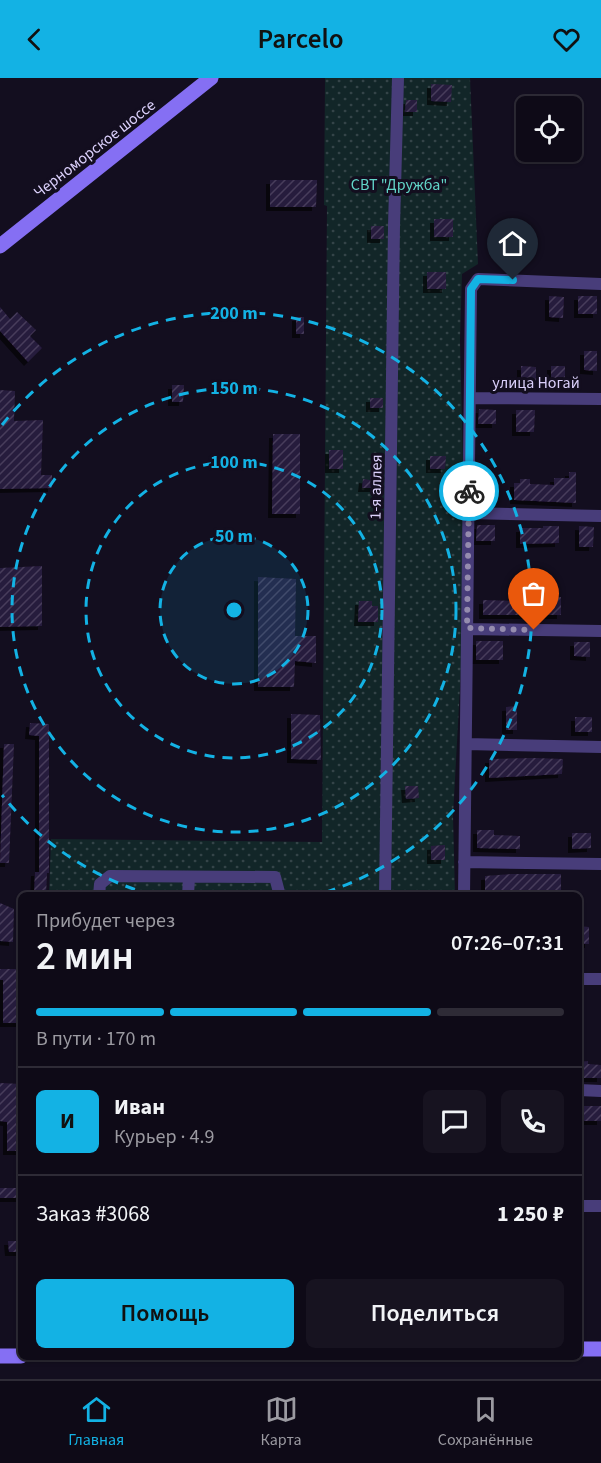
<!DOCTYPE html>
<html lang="ru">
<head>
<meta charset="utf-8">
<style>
	:root { --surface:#0e0a17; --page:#171320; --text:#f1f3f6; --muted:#9b9aa1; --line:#2e2b36; --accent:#13b2e4 }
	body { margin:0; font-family:"Source Sans 3",sans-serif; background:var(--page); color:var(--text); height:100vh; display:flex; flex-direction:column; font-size:22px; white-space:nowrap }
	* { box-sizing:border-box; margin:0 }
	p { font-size:20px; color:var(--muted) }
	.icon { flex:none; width:33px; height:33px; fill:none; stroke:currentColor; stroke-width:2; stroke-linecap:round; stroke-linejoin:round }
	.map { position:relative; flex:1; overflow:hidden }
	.details { position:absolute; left:18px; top:814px; width:564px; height:468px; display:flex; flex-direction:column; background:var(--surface); border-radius:9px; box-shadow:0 2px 4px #0004,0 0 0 2px var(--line) }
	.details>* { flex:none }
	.fabs { position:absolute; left:516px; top:18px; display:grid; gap:12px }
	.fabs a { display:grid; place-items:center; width:66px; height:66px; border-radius:9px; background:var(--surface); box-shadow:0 2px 4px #0004,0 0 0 2px var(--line); font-size:30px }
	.pin { position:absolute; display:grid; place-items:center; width:51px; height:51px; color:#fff; margin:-62px -26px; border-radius:50% 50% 50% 0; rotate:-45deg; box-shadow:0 0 6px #0007 }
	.pin .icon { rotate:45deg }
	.courier { position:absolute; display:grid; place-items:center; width:60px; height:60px; margin:-30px; border:4px solid #13b2e4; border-radius:50%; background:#fff; color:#222; box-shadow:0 2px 8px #0007 }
	.headline em { font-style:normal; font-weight:600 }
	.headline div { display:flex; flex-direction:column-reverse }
	.headline { display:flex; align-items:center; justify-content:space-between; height:102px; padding:0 18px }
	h1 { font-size:39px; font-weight:600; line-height:45px }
	.bar { display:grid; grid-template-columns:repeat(4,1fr); gap:9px 6px; align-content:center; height:72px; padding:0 18px }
	.bar i { height:8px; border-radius:4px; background:var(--line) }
	.bar .on { background:var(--accent) }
	.bar p { grid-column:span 4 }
	.line { display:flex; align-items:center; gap:15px; padding:0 18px; border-top:2px solid var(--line) }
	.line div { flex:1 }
	.round { display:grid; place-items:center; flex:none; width:63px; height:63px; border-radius:9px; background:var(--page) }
	.button { display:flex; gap:12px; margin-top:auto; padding:12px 18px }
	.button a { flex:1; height:69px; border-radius:9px; background:var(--accent); color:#111; font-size:24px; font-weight:600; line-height:69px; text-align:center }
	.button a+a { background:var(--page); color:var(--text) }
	header { display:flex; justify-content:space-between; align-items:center; height:78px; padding:0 18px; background:var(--accent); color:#111; font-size:27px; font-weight:600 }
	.dock { display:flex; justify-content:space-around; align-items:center; height:84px; border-top:2px solid var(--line); background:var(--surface); font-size:16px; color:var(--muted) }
	.dock a { display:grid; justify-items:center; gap:3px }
	.dock .on { color:var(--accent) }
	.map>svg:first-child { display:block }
</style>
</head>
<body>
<header><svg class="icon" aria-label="back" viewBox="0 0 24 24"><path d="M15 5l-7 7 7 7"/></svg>Parcelo<svg class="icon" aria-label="heart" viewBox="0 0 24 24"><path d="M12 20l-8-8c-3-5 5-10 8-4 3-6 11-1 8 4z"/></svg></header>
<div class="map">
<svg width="601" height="1301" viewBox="0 0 601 1301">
	<defs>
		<pattern id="grass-dots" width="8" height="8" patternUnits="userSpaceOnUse" patternTransform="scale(1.5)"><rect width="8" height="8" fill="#122628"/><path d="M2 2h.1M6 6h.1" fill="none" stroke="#344448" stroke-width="1.8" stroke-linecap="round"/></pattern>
		<pattern id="building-hatch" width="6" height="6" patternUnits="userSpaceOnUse" patternTransform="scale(1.5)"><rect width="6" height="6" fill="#281c3e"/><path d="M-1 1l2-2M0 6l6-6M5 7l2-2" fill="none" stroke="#473c5b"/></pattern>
		<filter id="shadow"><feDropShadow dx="-4" dy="4" stdDeviation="0" flood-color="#0009"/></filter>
	</defs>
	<rect width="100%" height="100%" fill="#130e1f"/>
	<!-- grass -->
	<path fill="url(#grass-dots)" d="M325 0H470L478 186 462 196 460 262 464 427 462 572 453 738 455 817 49 818 51 761 322 764 327 128 324 127Z"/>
	<!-- building -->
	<path fill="url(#building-hatch)" filter="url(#shadow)" d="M431 6 452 7 451 24 431 23Z
		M406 22H417V34H405Z
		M270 102H317L316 129H270Z
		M434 141H453V159H434Z
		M371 148H384V161H371Z
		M427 194H446V211H427Z
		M549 218 564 219 563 240 549 239Z
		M578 218H597V236H578Z
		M0 229 10 241 17 234 36 252 30 258 42 270 28 284 0 253Z
		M296 239H304V256H296Z
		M584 273H597V293L584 292Z
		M521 288 536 289V307L521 306Z
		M551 288H565V306H551Z
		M172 307H184L183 324H172Z
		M0 312 15 313 14 343 43 342 41 397H52V410L0 411Z
		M370 320H383V330H370Z
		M479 331 496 332V346H478Z
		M516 332H535L534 354H516Z
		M273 356H300V436H272Z
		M329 372H343V391H329Z
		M430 378H446L445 391H430Z
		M569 394H576V425L514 422V405H520V401H530V406L554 407V400H569Z
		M370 398 382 399V410H362L363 401 370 402Z
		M497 404V423H477V405Z
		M477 447H495V463H476Z
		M543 448H559V465L520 466V450H543Z
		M579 448 594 449 593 469H579Z
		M42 488V548L0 549V490Z
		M258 499 296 501 295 558H316V585L295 583 294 609H258Z
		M516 518 561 519V537H483V522L516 523Z
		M359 523H372V528H378V544H358Z
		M476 563H503V582H476Z
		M574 564H590V579L574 578Z
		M517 628V652H506V629Z
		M291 636 320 637 321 682 291 681Z
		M575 639H592V654H575Z
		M30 645 49 646V795H47L46 818H34L35 794H39V658L29 657Z
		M4 666H14L9 785H0Z
		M534 680 563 681 562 696 489 700V681Z
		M405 708H418L419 720 406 721Z
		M477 752H494V757L520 758V771L477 770Z
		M572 755H591V770L572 771Z
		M445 767V782H431V768Z
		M512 796H561V814L485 816V798Z
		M0 825 14 831 13 864 0 863Z
		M579 848 589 849V866H579Z
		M0 891H21V945H3V902H0Z
		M588 983V986L601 987V1000H579V984Z
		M0 1005 21 1006V1073H7V1044L0 1043Z
		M579 1028H601V1043H579Z
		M0 1110H21V1120H0Z
		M8 1163H21V1174H9Z"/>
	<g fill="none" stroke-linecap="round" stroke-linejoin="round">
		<!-- street -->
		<path stroke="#483d7a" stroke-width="12" d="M470 320 601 321
			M468 435 601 438
			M467 551 601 553
			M466 666 601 669
			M464 784 601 786
			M99 818 100 806 110 798 275 799 280 818
			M188 818 189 799
			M385 818 394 148 398 0
			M464 818 471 211 478 201 601 206
			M579 901H601
			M579 1012 601 1013
			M579 1128H601"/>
		<!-- secondary -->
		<path stroke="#856ff3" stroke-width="15" d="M0 168 211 0
			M579 1271H601
			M0 1278H21"/>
	</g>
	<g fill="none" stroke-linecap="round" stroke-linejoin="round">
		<!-- done -->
		<path stroke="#958cae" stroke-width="6" stroke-dasharray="0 10.8" d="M469 413 467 550 534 552"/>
		<!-- route -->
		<path stroke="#13b2e4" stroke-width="8" d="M469 413 471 211 478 201 513 202"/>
	</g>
	<!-- distance rings -->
	<circle cx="234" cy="532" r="74" fill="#13b2e4" fill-opacity=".12"/>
	<g fill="none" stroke="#13b2e4" stroke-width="3" stroke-dasharray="10 8">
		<circle cx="234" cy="532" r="74"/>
		<circle cx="234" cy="532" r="148"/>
		<circle cx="234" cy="532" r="222"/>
		<path d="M152 817A297 297 0 0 1 2 717M2 347A297 297 0 1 1 316 817"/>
	</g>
	<g text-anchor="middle" stroke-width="6" stroke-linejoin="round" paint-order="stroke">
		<!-- street labels -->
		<g font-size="16" fill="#dbd0fb" stroke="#130e1f">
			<text transform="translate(94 70) rotate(-38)" y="6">Черноморское шоссе</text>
			<text x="536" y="310">улица Ногай</text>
			<text transform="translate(375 409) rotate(-89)" y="6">1-я аллея</text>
		</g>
		<!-- park labels -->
		<g font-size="16" fill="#62d5c8" stroke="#130e1f">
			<text x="399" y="112">СВТ "Дружба"</text>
		</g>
	</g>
	<circle cx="234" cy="532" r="9" fill="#13b2e4" stroke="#130e1f" stroke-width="3"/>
	<g font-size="18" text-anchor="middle" font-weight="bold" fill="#13b2e4" stroke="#130e1f" stroke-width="6" stroke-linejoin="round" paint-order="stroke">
		<text x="234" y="241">200 m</text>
		<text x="234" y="316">150 m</text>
		<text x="234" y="390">100 m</text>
		<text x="234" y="464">50 m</text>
	</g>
</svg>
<div class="fabs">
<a><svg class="icon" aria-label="locate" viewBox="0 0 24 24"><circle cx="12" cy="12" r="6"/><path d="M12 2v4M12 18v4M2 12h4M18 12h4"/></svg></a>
</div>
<div class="pin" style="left:534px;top:552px;background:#ea580c"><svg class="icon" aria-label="bag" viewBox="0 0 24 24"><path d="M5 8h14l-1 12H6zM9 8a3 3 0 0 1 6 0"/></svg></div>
<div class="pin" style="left:513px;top:202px;background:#1f2937"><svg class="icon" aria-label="home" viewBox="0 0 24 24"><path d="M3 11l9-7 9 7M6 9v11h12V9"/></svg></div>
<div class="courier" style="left:469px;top:413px"><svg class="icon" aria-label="bike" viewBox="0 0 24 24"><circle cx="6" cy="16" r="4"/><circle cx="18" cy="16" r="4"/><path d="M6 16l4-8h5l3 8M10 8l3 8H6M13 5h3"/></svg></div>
<section class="details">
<div class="headline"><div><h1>2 мин</h1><p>Прибудет через</p></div><em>07:26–07:31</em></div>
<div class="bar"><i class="on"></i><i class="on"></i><i class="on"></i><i></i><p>В пути · 170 m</p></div>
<div class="line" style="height:108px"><b class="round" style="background:var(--accent);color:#111">И</b><div><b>Иван</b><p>Курьер · 4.9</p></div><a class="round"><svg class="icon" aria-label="chat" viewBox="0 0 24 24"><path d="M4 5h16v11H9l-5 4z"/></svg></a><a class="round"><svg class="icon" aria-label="phone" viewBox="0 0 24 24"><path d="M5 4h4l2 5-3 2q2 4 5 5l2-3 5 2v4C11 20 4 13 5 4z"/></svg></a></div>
<div class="line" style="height:78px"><div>Заказ #3068</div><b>1 250 ₽</b></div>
<div class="button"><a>Помощь</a><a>Поделиться</a></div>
</section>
</div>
<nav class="dock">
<a class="on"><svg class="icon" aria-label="home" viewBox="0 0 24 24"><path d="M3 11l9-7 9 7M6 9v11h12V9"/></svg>Главная</a>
<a><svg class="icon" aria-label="map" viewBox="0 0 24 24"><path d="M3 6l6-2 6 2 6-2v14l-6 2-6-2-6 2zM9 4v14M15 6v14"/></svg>Карта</a>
<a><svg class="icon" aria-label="saved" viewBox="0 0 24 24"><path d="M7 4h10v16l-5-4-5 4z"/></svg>Сохранённые</a>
</nav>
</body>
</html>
